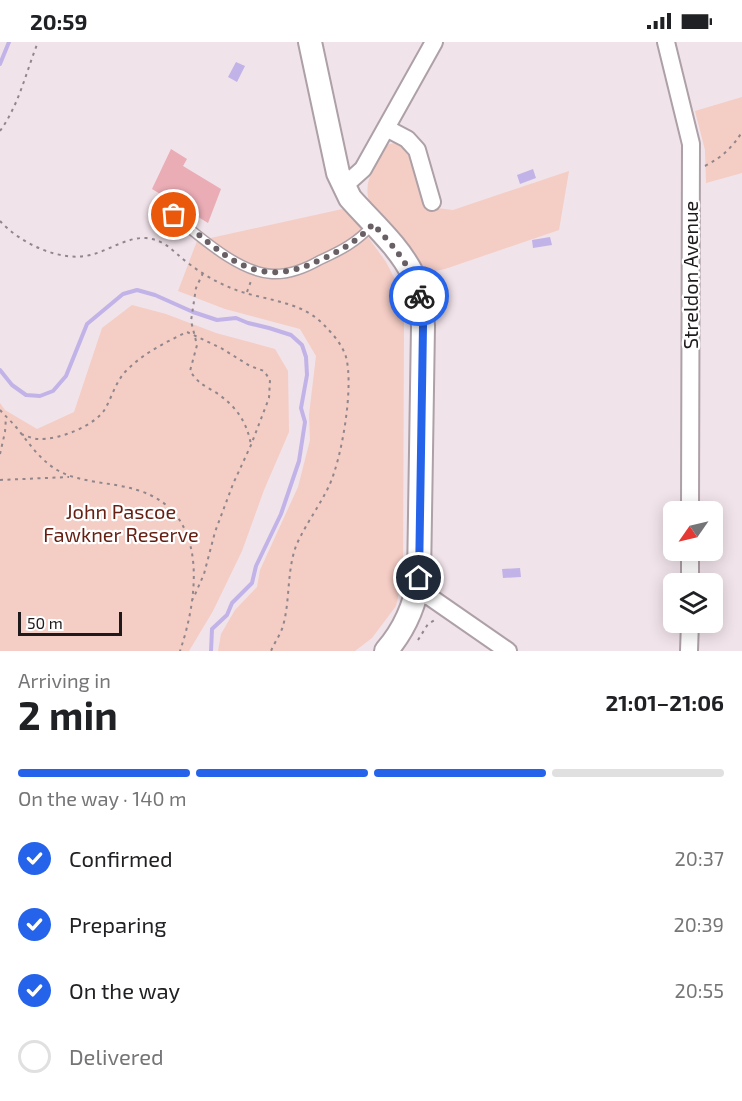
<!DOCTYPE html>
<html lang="en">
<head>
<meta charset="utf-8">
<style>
	:root { --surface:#fff; --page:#f2f2f2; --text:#202124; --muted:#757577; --line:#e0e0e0; --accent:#2563eb }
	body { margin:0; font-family:"Exo 2",sans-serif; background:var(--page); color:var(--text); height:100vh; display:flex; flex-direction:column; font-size:22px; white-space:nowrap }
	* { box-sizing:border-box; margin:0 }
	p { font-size:20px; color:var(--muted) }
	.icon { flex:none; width:33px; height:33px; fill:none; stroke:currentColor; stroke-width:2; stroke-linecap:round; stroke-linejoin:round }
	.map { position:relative; height:609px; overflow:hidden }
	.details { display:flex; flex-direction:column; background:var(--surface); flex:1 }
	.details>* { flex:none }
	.needle { width:39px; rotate:236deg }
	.buttons { position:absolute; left:663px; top:459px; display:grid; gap:12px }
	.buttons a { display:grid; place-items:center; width:60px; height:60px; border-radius:9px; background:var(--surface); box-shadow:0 3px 15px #0003; font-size:30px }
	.scale { position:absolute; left:18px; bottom:15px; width:104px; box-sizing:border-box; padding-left:6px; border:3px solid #1e1a1c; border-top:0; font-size:16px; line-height:21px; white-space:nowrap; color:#1e1a1c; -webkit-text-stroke:4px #fff; paint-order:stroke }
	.pin { position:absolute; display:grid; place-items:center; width:51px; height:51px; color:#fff; margin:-26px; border:3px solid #fff; border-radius:50%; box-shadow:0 2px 6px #0007 }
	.courier { position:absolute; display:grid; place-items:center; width:60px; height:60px; margin:-30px; border:4px solid #2563eb; border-radius:50%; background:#fff; color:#222; box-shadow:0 2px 8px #0007 }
	.overview em { font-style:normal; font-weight:700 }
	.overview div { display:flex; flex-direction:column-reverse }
	.overview { display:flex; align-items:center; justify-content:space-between; height:102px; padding:0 18px }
	h1 { font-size:39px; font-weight:700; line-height:45px }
	.bar { display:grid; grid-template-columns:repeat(4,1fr); gap:9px 6px; align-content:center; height:72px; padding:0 18px }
	.bar i { height:8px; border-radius:4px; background:var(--line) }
	.bar .selected { background:var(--accent) }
	.bar p { grid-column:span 4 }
	ol { padding:0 18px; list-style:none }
	li { display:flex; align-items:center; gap:18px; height:66px }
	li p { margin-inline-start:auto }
	li .icon { padding:6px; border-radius:50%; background:var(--accent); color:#fff; stroke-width:4 }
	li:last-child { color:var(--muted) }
	li i { width:33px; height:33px; border:3px solid var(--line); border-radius:50% }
	.status { display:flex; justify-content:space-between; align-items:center; height:42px; padding:0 30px; background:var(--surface); direction:ltr }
	.status svg { height:16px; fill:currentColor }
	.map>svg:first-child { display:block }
</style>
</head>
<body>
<div class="status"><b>20:59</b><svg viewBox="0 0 49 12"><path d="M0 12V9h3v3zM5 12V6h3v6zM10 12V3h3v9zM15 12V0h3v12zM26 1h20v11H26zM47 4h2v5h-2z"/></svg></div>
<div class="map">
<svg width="742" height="609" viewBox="0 0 742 609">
	<rect width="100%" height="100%" fill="#f1e3ea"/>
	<!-- green -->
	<path fill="#f4cdc5" d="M742 55V131L706 141 705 108 695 69Z
		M395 101 402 102 409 106 429 165 453 168 569 129 559 188 445 227 424 231 371 164C361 141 374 126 385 106L389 102Z
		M347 166 386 220 399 245 404 279 403 533 396 564 372 596 355 609H218L221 592 235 568 257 545 260 528 298 445 310 398 309 373 316 314 300 287 225 267 178 249 197 199Z
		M132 263 166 272 216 291 275 307 288 329 289 390 264 448 242 509 213 569 189 609H0V361L5 368 37 387 74 370 102 286Z"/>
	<!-- water -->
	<path fill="#c1b3e7" d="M236 20 245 24 237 40 228 35Z
		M533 127 536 136 520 142 517 133Z
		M550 195 552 203 533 206 532 198Z
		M520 526 521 535 503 536 502 527Z"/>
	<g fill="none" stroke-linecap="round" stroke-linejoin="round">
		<!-- stream -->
		<path stroke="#c1b3e7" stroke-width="4" d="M0 22 9 0
			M0 328 12 343 26 353 40 354 53 349 66 334 87 282 123 252 137 248 155 253 193 270 217 278 236 276 248 281 269 286 291 293 302 303 306 315 307 333 301 366 305 380 299 419 281 472 256 524 252 541 232 561 227 573 212 587 211 609"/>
	</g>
	<!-- building -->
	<path fill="#eaacb5" d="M171 107 187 117 183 124 221 147 208 181 152 147Z"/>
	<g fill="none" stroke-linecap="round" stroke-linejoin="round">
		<defs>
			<path id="lane" d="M160 163C190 185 234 230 272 232 288 233 306 226 320 218 340 209 358 200 373 182"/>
			<path id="street" d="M666 0 691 102 690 470
				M386 86 407 97 417 108 432 160
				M344 144 363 127 434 0
				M690 542V508
				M417 550 430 555 508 609
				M689 609 690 580"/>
			<path id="secondary" d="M310 0 338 131 350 156C371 180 399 204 413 233 420 249 421 267 423 284L419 536C415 564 404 588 386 609"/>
		</defs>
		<!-- lane casing -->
		<use href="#lane" stroke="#ada0a6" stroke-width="11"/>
		<!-- street casing -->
		<use href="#street" stroke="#ada0a6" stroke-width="20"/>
		<!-- secondary casing -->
		<use href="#secondary" stroke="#ada0a6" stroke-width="26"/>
		<!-- path -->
		<path stroke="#90868b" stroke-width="2" stroke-dasharray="3 4.5" stroke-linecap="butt" d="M0 89C19 63 26 30 38 0
			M705 124C722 115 732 106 742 90
			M0 179C21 202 63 222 94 212 111 207 128 195 146 196 166 198 173 210 188 221 201 231 216 240 231 246 262 259 298 257 323 282 332 291 342 302 346 315 354 345 342 416 329 444 319 465 305 483 296 504 287 529 290 555 284 580 282 591 275 599 271 609
			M203 231 196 246 194 259 191 279 197 303 190 329C199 342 202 342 215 350 235 363 247 379 251 403
			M247 250 251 239
			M0 368C5 374 11 379 16 385 29 401 39 417 57 428 79 441 112 440 137 448 209 469 199 553 180 609
			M21 392C27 394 33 397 39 397 58 398 95 384 105 367 113 353 116 338 128 327 144 311 166 300 187 290L221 306 250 324 264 329 270 338 269 356 251 403 233 442 215 490 204 532 193 557
			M0 412 5 390 6 375
			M0 438 69 435
			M418 598 428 582 435 578"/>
		<!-- lane -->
		<use href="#lane" stroke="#fff" stroke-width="8"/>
		<!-- street -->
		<use href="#street" stroke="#fff" stroke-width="16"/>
		<!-- secondary -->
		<use href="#secondary" stroke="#fff" stroke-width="22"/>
	</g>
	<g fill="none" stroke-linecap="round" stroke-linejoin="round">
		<!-- done -->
		<path stroke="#686064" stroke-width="6" stroke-dasharray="0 10.8" d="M174 173C224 211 253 251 320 218 340 209 358 199 373 182 393 204 412 224 419 254"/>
		<!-- route -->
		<path stroke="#2563eb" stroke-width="8" d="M419 254 423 284 419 536"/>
	</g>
	<g text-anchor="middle" stroke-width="4.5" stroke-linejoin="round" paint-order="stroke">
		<!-- street labels -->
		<g font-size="20" fill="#1e1a1c" stroke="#fff">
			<text transform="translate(691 233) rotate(-90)" y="7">Streldon Avenue</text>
		</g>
		<!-- park labels -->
		<g font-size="20" fill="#662013" stroke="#fff">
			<text x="121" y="477">John Pascoe<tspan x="121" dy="23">Fawkner Reserve</tspan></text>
		</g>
	</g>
</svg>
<div class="buttons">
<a><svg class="needle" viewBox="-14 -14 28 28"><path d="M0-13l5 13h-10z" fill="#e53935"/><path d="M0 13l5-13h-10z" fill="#757577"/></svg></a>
<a><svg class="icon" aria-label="layers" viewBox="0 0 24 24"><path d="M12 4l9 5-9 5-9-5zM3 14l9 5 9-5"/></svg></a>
</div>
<div class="scale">50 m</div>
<div class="pin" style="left:174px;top:173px;background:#ea580c"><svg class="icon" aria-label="bag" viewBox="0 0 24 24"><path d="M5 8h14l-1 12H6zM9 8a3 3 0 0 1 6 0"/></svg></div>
<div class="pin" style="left:419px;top:536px;background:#1f2937"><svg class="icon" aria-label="home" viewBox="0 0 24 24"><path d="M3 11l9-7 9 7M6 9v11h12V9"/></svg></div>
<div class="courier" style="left:419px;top:254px"><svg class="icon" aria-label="bike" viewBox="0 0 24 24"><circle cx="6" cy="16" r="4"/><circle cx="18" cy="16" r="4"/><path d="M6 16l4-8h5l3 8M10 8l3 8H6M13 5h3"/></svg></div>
</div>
<section class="details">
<div class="overview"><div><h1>2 min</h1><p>Arriving in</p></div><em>21:01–21:06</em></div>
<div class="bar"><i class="selected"></i><i class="selected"></i><i class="selected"></i><i></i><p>On the way · 140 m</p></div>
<ol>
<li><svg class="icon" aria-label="check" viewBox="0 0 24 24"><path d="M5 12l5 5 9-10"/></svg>Confirmed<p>20:37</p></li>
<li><svg class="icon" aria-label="check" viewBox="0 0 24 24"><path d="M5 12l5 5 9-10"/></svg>Preparing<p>20:39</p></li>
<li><svg class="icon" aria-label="check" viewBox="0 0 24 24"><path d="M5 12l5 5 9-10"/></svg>On the way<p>20:55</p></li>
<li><i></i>Delivered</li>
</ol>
</section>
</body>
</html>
